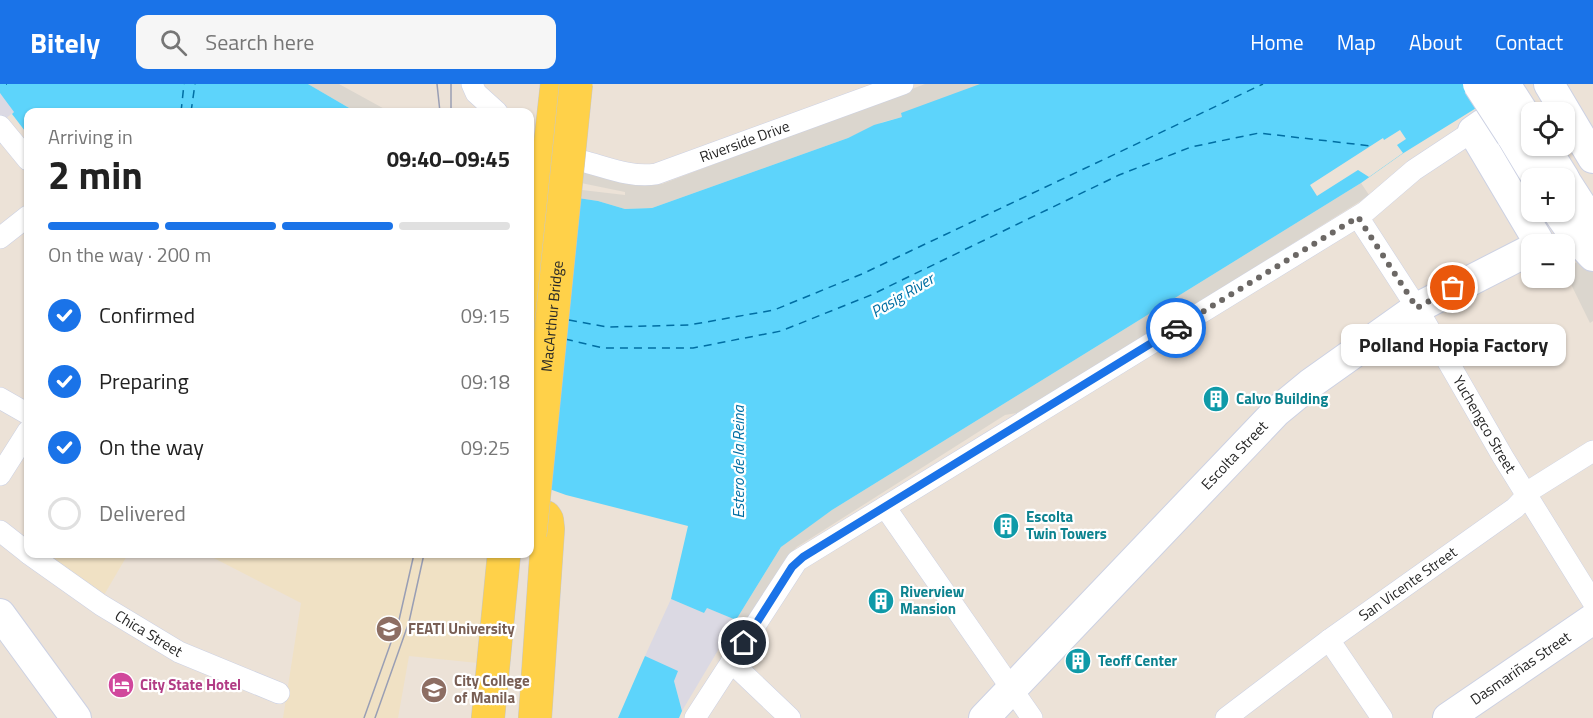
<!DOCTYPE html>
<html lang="en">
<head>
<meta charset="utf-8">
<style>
	:root { --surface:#fff; --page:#f6f6f6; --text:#222; --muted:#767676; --line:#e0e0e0; --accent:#1a73e8 }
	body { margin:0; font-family:"Titillium Web",sans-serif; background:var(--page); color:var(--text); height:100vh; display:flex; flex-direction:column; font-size:22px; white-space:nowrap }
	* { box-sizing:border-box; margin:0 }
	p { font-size:20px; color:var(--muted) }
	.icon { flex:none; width:33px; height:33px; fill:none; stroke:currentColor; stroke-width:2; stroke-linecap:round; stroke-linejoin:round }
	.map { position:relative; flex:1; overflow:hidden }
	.sheet { position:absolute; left:24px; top:24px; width:510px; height:450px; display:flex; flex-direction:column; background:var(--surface); border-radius:12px; box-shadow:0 2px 4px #0004 }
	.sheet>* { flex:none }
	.tools { position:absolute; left:1521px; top:18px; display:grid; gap:12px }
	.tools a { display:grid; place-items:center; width:54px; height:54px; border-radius:12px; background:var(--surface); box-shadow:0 2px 4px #0004; font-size:30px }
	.pin { position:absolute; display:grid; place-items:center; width:51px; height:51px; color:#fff; margin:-26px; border:3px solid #fff; border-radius:50%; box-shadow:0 2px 6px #0007 }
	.courier { position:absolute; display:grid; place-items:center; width:60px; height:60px; margin:-30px; border:4px solid #1a73e8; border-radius:50%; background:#fff; color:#222; box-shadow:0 2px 8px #0007 }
	.bubble { position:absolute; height:42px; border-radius:12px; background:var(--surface); box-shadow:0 2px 4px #0004; font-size:20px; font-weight:700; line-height:42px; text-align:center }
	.summary em { font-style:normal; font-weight:700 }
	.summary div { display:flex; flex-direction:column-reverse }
	.summary { display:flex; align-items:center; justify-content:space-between; height:102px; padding:0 24px }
	h1 { font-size:39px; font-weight:700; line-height:45px }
	.bar { display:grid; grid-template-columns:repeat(4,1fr); gap:9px 6px; align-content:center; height:72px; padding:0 24px }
	.bar i { height:8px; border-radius:4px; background:var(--line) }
	.bar .current { background:var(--accent) }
	.bar p { grid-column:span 4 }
	ol { padding:0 24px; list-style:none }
	li { display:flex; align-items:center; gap:18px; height:66px }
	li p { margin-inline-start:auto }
	li .icon { padding:6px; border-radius:50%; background:var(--accent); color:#fff; stroke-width:4 }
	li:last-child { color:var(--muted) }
	li i { width:33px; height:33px; border:3px solid var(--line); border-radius:50% }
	header { display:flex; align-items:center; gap:36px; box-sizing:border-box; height:84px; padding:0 30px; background:var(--accent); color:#fff }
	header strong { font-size:28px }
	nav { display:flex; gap:33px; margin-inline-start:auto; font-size:21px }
	.search { width:420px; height:54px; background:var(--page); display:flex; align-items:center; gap:15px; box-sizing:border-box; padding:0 21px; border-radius:12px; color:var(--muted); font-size:22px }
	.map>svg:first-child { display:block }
</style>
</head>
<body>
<header>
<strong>Bitely</strong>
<div class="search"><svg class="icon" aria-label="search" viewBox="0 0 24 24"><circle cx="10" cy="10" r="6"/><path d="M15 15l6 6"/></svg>Search here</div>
<nav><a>Home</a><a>Map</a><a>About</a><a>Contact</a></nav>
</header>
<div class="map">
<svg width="1593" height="634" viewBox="0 0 1593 634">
	<rect width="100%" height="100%" fill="#ece2d7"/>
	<!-- industrial -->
	<path fill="#dbd9e3" d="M0 0 14 28 1 38 0 36Z
		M671 515 704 529 707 524 736 536 682 627 674 597 645 572Z"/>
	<!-- education -->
	<path fill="#f0e1c4" d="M44 470H128L104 511Z
		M206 470H490L478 579 409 572 398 634H283L301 519Z"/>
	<!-- plaza -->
	<path fill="#dbd6ce" d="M308 0H339L390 28H356Z
		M925 0H997L902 33 883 38 848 54 652 124 625 125 598 117 578 114 530 100 625 111V108L581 99 582 88 636 101 662 100Z
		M1361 99 1369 111 1359 118 1100 280 1017 329 1005 331 797 463 785 475 781 488 747 542 736 536 781 463 790 455 832 426Z
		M1586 174 1593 180V237L1590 239 1565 188V184Z"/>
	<!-- water -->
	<path fill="#5dd4fb" d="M0 0H308L356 28H28V51L12 30 14 28 0 9Z
		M980 0H1515L1402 70 1361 99 832 426 781 463 736 536 707 524 704 529 671 515 688 442 566 411 530 398 578 114 598 117 625 125 652 124 848 54 874 41 902 33 901 29Z
		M645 572 678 587 674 597 682 627 679 634H618Z"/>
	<!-- pier -->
	<path fill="#ece2d7" d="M1400 46 1406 55 1397 61 1403 69 1369 93 1358 86 1317 112 1310 101 1383 54 1384 56Z"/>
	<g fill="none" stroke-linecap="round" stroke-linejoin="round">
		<!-- ferry -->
		<path stroke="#006ea3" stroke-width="1.5" stroke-dasharray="8 6" stroke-linecap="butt" d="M6 0H7
			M181 28 184 0
			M191 28 195 0
			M569 236 607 243 689 241 774 226 862 190 1263 0
			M565 255 603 264H693L781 247 871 211 1119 91 1191 63 1259 49 1371 62"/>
		<defs>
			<g id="street">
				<path d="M472 0 476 9 497 28"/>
				<path d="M0 42 28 76"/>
				<path id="s1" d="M582 77C606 83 631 94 656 90L903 0"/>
				<path id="s2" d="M1358 133 1417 224 1503 373 1593 518"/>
				<path d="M0 154 28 132"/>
				<path d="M0 314 28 330"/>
				<path d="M0 391 28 347"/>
				<path d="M885 423 1032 634"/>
				<path d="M0 447 28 469"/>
				<path id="s3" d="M29 470 101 521 179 568 279 609"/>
				<path d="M1329 556 1382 634"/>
				<path d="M731 578 790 634"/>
				<path d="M695 634 797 477 1365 128 1414 86 1473 47"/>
				<path id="s4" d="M1226 634 1329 556 1515 424 1534 404 1593 367"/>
			</g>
			<g id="secondary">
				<path d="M1549 0 1593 74"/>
				<path d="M1483 40 1473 47 1540 160"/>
				<path d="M1511 51 1537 94"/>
				<path d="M1544 62 1564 94"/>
				<path d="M1564 95 1593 140"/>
				<path d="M1558 128 1577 155 1593 172"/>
				<path d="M0 530 76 634"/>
				<path id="s5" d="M984 634 1276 328 1310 300 1417 224 1532 165"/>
				<path id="s6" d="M1448 634 1593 535"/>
			</g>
			<path id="primary" d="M530 239 557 0
				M488 634 504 470
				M535 634 548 445 547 436 545 433"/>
		</defs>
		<!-- street casing -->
		<use href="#street" stroke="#ccd1e3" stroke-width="22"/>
		<!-- secondary casing -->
		<use href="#secondary" stroke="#ccd1e3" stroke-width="32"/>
		<!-- primary casing -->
		<use href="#primary" stroke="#c7c7c7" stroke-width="34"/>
		<!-- street -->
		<use href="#street" stroke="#fff" stroke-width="21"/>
		<!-- secondary -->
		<use href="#secondary" stroke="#fff" stroke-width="30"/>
		<!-- primary -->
		<use href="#primary" stroke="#ffd149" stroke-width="33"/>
		<!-- tram -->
		<path stroke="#999eb4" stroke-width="1.5" d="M437 0 440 28
			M451 0V28
			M364 634 399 536 414 470
			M375 634 409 538 424 470"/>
		<defs>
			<path id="secondary-bridge" d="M1478 0 1511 51
				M1505 0 1530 39"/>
			<g id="primary-bridge">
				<path id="s7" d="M530 451 576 0"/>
			</g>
		</defs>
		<!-- secondary-bridge casing -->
		<use href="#secondary-bridge" stroke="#ccd1e3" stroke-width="32" stroke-linecap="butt"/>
		<!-- primary-bridge casing -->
		<use href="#primary-bridge" stroke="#c7c7c7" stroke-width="34" stroke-linecap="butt"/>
		<!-- secondary-bridge -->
		<use href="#secondary-bridge" stroke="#fff" stroke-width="30"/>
		<!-- primary-bridge -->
		<use href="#primary-bridge" stroke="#ffd149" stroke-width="33"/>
	</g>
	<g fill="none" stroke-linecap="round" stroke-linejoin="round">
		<!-- done -->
		<path stroke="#6c6865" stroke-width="6" stroke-dasharray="0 10.8" d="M1176 244 1358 133 1417 224 1453 204"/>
		<!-- route -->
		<path stroke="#1a73e8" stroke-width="8" d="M744 559 792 483 803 473 1176 244"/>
	</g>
	<!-- icons -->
	<defs>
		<symbol id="building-disc" viewBox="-11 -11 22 22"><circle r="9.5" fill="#0f9aa8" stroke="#fff"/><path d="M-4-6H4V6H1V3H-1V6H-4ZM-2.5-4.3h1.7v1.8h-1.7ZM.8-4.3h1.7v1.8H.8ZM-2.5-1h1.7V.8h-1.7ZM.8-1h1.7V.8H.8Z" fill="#fff"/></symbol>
		<symbol id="university-disc" viewBox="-11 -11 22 22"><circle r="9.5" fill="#8d6e63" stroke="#fff"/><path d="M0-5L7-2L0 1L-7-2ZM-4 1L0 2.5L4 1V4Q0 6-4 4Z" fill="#fff"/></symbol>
		<symbol id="hotel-disc" viewBox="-11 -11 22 22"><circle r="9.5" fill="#d1479c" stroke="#fff"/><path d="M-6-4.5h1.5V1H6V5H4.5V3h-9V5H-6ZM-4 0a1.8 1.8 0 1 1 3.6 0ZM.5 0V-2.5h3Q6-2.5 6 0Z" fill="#fff"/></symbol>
	</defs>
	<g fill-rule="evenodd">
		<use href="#building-disc" x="1201" y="300" width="30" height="30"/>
		<use href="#building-disc" x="991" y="427" width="30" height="30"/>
		<use href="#building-disc" x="866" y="502" width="30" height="30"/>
		<use href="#university-disc" x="374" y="530" width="30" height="30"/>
		<use href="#building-disc" x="1063" y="562" width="30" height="30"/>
		<use href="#hotel-disc" x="106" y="586" width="30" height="30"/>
		<use href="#university-disc" x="419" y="591" width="30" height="30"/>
	</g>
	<g text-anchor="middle" stroke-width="4.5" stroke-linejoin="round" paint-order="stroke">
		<!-- street labels -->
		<g font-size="15" fill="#272727" stroke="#fff">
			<text dy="5" stroke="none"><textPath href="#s1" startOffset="170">Riverside Drive</textPath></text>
			<text dy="5" stroke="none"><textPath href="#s7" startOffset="220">MacArthur Bridge</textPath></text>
			<text dy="5" stroke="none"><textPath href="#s2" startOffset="243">Yuchengco Street</textPath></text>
			<text dy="5" stroke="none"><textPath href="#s5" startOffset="363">Escolta Street</textPath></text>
			<text dy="5" stroke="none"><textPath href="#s4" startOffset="226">San Vicente Street</textPath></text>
			<text dy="5" stroke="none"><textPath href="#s3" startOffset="144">Chica Street</textPath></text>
			<text dy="5" stroke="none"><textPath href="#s6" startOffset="88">Dasmariñas Street</textPath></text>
		</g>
		<!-- culture labels -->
		<g font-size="15" font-weight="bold" fill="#0d838f" stroke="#fff" text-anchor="start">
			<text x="1236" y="320">Calvo Building</text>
			<text x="1026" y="438">Escolta<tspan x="1026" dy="17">Twin Towers</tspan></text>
			<text x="900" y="513">Riverview<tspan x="900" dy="17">Mansion</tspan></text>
			<text x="1098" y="582">Teoff Center</text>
		</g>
		<!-- education labels -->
		<g font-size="15" font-weight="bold" fill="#785e54" stroke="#fff" text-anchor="start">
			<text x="408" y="550">FEATI University</text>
			<text x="454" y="602">City College<tspan x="454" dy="17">of Manila</tspan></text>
		</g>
		<!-- hotel labels -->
		<g font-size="15" font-weight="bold" fill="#b23c85" stroke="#fff" text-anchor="start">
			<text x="140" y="606">City State Hotel</text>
		</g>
		<!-- water labels -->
		<g font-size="16" font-style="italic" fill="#006ea3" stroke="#fff">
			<text transform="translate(902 211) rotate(-31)" y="6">Pasig River</text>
			<text transform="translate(738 378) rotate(-90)" y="6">Estero de la Reina</text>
		</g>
	</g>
</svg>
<div class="tools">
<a><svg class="icon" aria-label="locate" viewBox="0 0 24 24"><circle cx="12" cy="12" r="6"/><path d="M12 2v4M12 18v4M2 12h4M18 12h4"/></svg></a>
<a>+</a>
<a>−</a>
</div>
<div class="pin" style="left:1453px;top:204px;background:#ea580c"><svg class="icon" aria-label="bag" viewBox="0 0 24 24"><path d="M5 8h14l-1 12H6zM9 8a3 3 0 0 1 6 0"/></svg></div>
<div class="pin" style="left:744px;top:559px;background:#1f2937"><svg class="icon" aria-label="home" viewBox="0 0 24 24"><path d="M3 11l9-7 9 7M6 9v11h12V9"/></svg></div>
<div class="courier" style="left:1176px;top:244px"><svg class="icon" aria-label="car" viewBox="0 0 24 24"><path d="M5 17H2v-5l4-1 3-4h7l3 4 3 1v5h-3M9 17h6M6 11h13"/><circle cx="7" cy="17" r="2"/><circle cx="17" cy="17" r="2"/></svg></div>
<div class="bubble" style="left:1341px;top:240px;width:225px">Polland Hopia Factory</div>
<section class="sheet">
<div class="summary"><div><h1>2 min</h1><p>Arriving in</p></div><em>09:40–09:45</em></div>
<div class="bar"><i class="current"></i><i class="current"></i><i class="current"></i><i></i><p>On the way · 200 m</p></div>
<ol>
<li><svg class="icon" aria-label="check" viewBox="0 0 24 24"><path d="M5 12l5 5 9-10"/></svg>Confirmed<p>09:15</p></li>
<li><svg class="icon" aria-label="check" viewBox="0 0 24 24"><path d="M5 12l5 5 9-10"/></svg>Preparing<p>09:18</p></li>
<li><svg class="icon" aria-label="check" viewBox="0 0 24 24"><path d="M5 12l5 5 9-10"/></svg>On the way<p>09:25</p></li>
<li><i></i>Delivered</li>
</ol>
</section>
</div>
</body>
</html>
